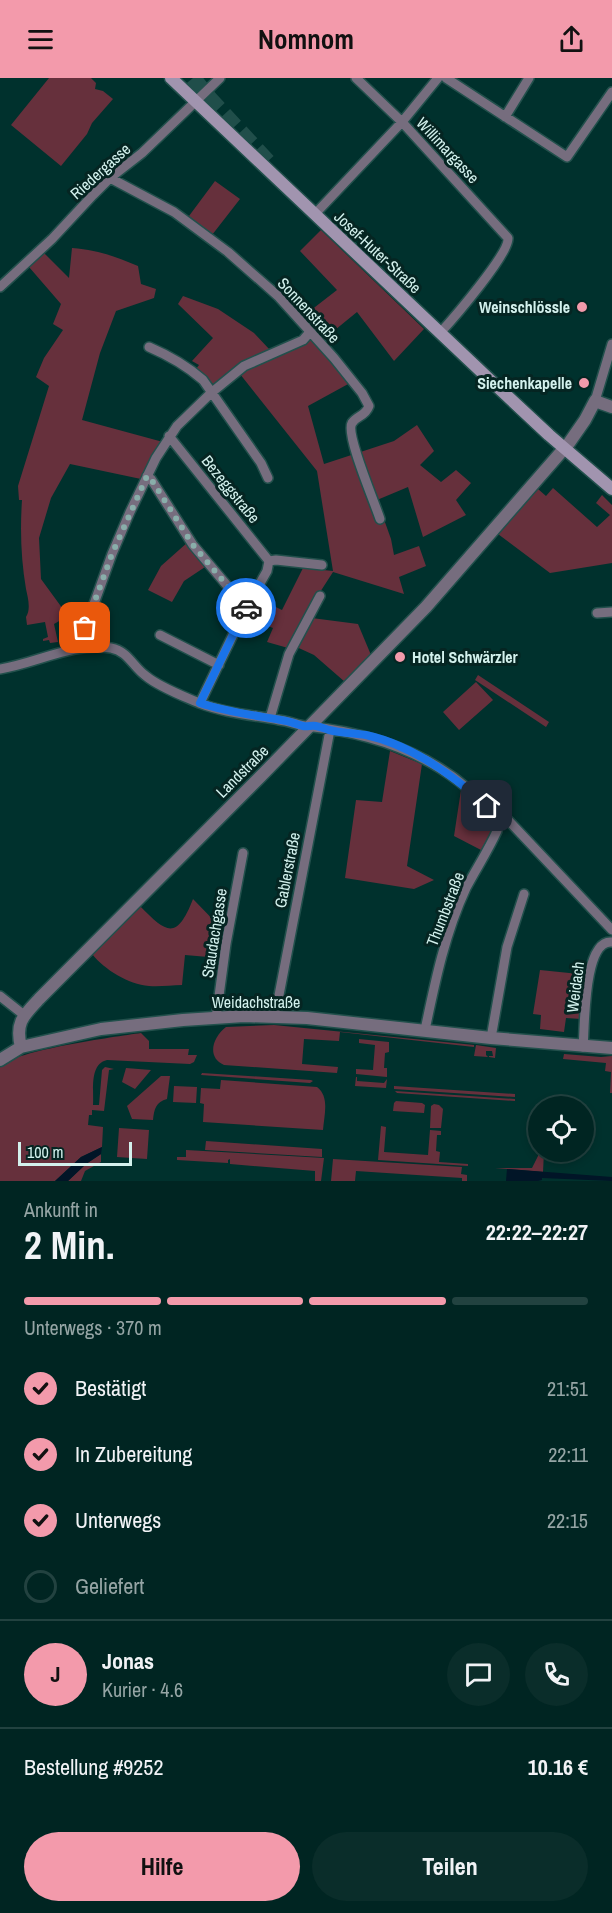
<!DOCTYPE html>
<html lang="de">
<head>
<meta charset="utf-8">
<style>
	:root { --surface:#002522; --page:#0a2d2a; --text:#f1f3f6; --muted:#95a5a5; --line:#224240; --accent:#f39aab }
	body { margin:0; font-family:"Archivo Narrow",sans-serif; background:var(--page); color:var(--text); height:100vh; display:flex; flex-direction:column; font-size:22px; white-space:nowrap }
	* { box-sizing:border-box; margin:0 }
	p { font-size:20px; color:var(--muted) }
	.icon { flex:none; width:33px; height:33px; fill:none; stroke:currentColor; stroke-width:2; stroke-linecap:round; stroke-linejoin:round }
	.map { position:relative; height:1103px; overflow:hidden }
	.drawer { display:flex; flex-direction:column; background:var(--surface); flex:1 }
	.drawer>* { flex:none }
	.buttons { position:absolute; left:528px; top:1018px; display:grid; gap:12px }
	.buttons a { display:grid; place-items:center; width:66px; height:66px; border-radius:50%; background:var(--surface); box-shadow:0 3px 9px #0003,0 0 0 2px var(--line); font-size:30px }
	.scale { position:absolute; left:18px; bottom:15px; width:114px; box-sizing:border-box; padding-left:6px; border:3px solid #d3f1ed; border-top:0; font-size:16px; line-height:21px; white-space:nowrap; color:#d3f1ed; -webkit-text-stroke:4px #052522; paint-order:stroke }
	.pin { position:absolute; display:grid; place-items:center; width:51px; height:51px; color:#fff; margin:-26px; border-radius:12px; box-shadow:0 3px 9px #0006 }
	.courier { position:absolute; display:grid; place-items:center; width:60px; height:60px; margin:-30px; border:4px solid #1a73e8; border-radius:50%; background:#fff; color:#222; box-shadow:0 2px 8px #0007 }
	.overview em { font-style:normal; font-weight:700 }
	.overview div { display:flex; flex-direction:column-reverse }
	.overview { display:flex; align-items:center; justify-content:space-between; height:102px; padding:0 24px }
	h1 { font-size:39px; font-weight:700; line-height:45px }
	.bar { display:grid; grid-template-columns:repeat(4,1fr); gap:9px 6px; align-content:center; height:72px; padding:0 24px }
	.bar i { height:8px; border-radius:4px; background:var(--line) }
	.bar .active { background:var(--accent) }
	.bar p { grid-column:span 4 }
	.line { display:flex; align-items:center; gap:15px; padding:0 24px; border-top:2px solid var(--line) }
	.line div { flex:1 }
	.round { display:grid; place-items:center; flex:none; width:63px; height:63px; border-radius:32px; background:var(--page) }
	ol { padding:0 24px; list-style:none }
	li { display:flex; align-items:center; gap:18px; height:66px }
	li p { margin-inline-start:auto }
	li .icon { padding:6px; border-radius:50%; background:var(--accent); color:#111; stroke-width:4 }
	li:last-child { color:var(--muted) }
	li i { width:33px; height:33px; border:3px solid var(--line); border-radius:50% }
	.cta { display:flex; gap:12px; margin-top:auto; padding:12px 24px }
	.cta a { flex:1; height:69px; border-radius:36px; background:var(--accent); color:#111; font-size:24px; font-weight:700; line-height:69px; text-align:center }
	.cta a+a { background:var(--page); color:var(--text) }
	header { display:flex; justify-content:space-between; align-items:center; height:78px; padding:0 24px; background:var(--accent); color:#111; font-size:27px; font-weight:700 }
	.map>svg:first-child { display:block }
</style>
</head>
<body>
<header><svg class="icon" aria-label="menu" viewBox="0 0 24 24"><path d="M4 6h16M4 12h16M4 18h16"/></svg>Nomnom<svg class="icon" aria-label="share" viewBox="0 0 24 24"><path d="M12 15V3M7 8l5-5 5 5M5 13v7h14v-7"/></svg></header>
<div class="map">
<svg width="612" height="1103" viewBox="0 0 612 1103">
	<rect width="100%" height="100%" fill="#00312d"/>
	<!-- green -->
	<path fill="#66303c" d="M49 0H91L96 5 95 11 103 13 113 21 92 45 87 56 61 88 11 47Z
		M215 103 240 121 212 157 189 138Z
		M321 152 424 251 394 283 357 234 319 265 350 305 308 328 324 386 394 363 417 347 434 373 420 387 441 404 456 392 471 405 456 422 466 437 423 459 408 409 377 422 391 461 394 477 419 468 426 488 399 499 404 516 333 494 304 539 358 546 371 577 345 604 314 577 290 566 288 570 267 564 273 550 263 546 257 552 247 547 257 520 282 532 303 490 333 493 317 393 236 291 217 306H213L196 291 199 287 192 283 213 260 178 226 183 218 218 231 254 255 270 272 300 259 304 253 297 243 337 212 300 173Z
		M72 170C98 172 114 178 138 188L141 206 156 211 154 220 116 233 100 275 82 342 163 364 153 378 141 401 70 386 51 420 39 460 41 501 68 538 54 546 58 564 50 565 49 562 43 563V561L48 559 45 544 27 547 26 539C31 531 28 520 26 511 21 482 20 452 22 422H19L18 408 49 308 36 299 44 280 63 252 53 246 61 226 29 189 44 175 69 200Z
		M553 410 597 449 610 437 596 425 602 417 612 427V485L550 495 498 456 538 411 546 418Z
		M188 464 205 489 184 503 172 524 148 512 161 488Z
		M478 597 549 644 546 649 475 602Z
		M476 604 493 622 459 652 443 634Z
		M390 673 422 686 407 788 434 802 414 811 345 800 356 722 382 724Z
		M461 712 491 741C494 753 487 762 481 772L454 758Z
		M193 821 225 854 220 880 185 877 182 907C171 907 160 909 149 908 128 906 105 892 92 876L140 828C167 856 177 862 193 821Z
		M540 892 579 896 575 930 582 937 581 941 566 940 564 954 540 951 541 937 533 936Z
		M274 947 474 967V969L340 954 339 963 304 961 302 986 338 989 337 995 224 987C206 979 213 959 226 949Z
		M141 955 149 963V971H189L188 977H197L194 984 190 986 107 982C89 986 94 1013 93 1027H99L102 992 105 989 114 991 109 992 104 1033 92 1032V1037H89L88 1047 103 1049 102 1069 81 1079 55 1103H0V988C18 972 113 959 141 955Z
		M359 961 389 964V974L385 975 384 990H387V999L356 996V991L373 992 375 967 359 965Z
		M476 967 496 970 495 980 489 979V978H493L492 973H486V977L488 979 474 978Z
		M564 976 601 979 612 978V1015H610L611 994 605 993 606 985 563 981Z
		M126 990 151 992 135 1011 122 1004Z
		M202 995 311 1002 313 1003 310 1005 201 997Z
		M161 998H170L167 1021C156 1024 154 1031 153 1042L132 1041 127 1028Z
		M356 999H357V1003L384 1005 387 1001 386 1010 355 1008Z
		M221 1002 317 1009C330 1019 324 1037 323 1052L203 1044 204 1026 200 1025 201 1010 220 1011Z
		M174 1008 197 1009 196 1025 173 1024Z
		M394 1008 515 1016V1019L394 1011Z
		M395 1013 515 1021V1023L397 1015Z
		M396 1023 422 1025 425 1027 424 1035 393 1033 394 1025Z
		M434 1026 439 1027 443 1031 441 1050H430L431 1028Z
		M381 1048 386 1049 384 1074 428 1077 430 1052 441 1053V1057H437L436 1073 440 1074 439 1084 468 1086V1088L378 1082Z
		M119 1050 149 1052 147 1081 117 1079Z
		M206 1063 322 1071V1079L205 1072Z
		M538 1063V1074H544L543 1094 495 1090H532L538 1078Z
		M186 1072 324 1080 321 1103H315V1093L230 1086V1081L228 1082V1085L177 1082V1079H186Z
		M101 1076V1084L85 1093 81 1103H68L86 1086Z
		M333 1081 462 1089 461 1096 467 1097V1103H462V1100L356 1093 355 1103H331Z"/>
	<!-- water -->
	<path fill="#011527" d="M102 1069 101 1076 86 1086 68 1103H55L81 1079Z
		M507 1091 612 1099V1103L542 1100V1102L538 1103H506Z"/>
	<g fill="none" stroke-linecap="round" stroke-linejoin="round">
		<!-- motorway-tunnel -->
		<path stroke="#204e4a" stroke-width="16" stroke-dasharray="16 8" stroke-linecap="butt" d="M193 0 210 21 272 88"/>
		<defs>
			<path id="minor" d="M356 0 402 44 508 160C510 175 452 242 440 255
				M446 0 567 79 612 14
				M505 39 529 0
				M110 100 174 134 228 174 278 218 334 280 362 315 369 328C365 339 357 337 352 345 345 356 375 425 380 441
				M315 136 402 44 438 0
				M0 209 52 161 93 117 110 100 142 75 220 0
				M149 269C170 278 187 288 203 302L261 385 268 400
				M595 323 612 266
				M169 358 269 483
				M147 398 151 401 193 467 246 530
				M269 483 276 482 322 487
				M597 535 612 534
				M160 557 219 587
				M78 570 112 476 130 434 156 380 177 348 211 315 244 288 303 262 310 254
				M0 591C38 585 72 564 111 570 128 573 133 589 146 598 159 609 183 618 199 625 225 635 252 637 279 642 288 643 298 647 305 648 377 655 446 680 494 737L497 743V753C488 773 476 791 466 810 445 855 435 904 425 952
				M200 625 246 530 267 493 269 483
				M270 640 289 576 320 518
				M497 743H509L612 852
				M0 918 24 937
				M275 938 330 652
				M216 940 226 866 243 775
				M491 960 507 869 524 816
				M583 969C585 949 583 861 612 864"/>
			<path id="tertiary" d="M21 969C15 945 23 938 39 921L261 698 426 529 569 365 585 342 595 323 612 329
				M0 982 21 969 101 951 183 942 244 938 307 940 491 960 612 970"/>
			<path id="secondary" d="M171 0 489 301 549 357 612 411"/>
		</defs>
		<!-- minor casing -->
		<use href="#minor" stroke="#22504c" stroke-width="12"/>
		<!-- tertiary casing -->
		<use href="#tertiary" stroke="#22504c" stroke-width="15"/>
		<!-- secondary casing -->
		<use href="#secondary" stroke="#22504c" stroke-width="15"/>
		<!-- minor -->
		<use href="#minor" stroke="#766d7e" stroke-width="9"/>
		<!-- tertiary -->
		<use href="#tertiary" stroke="#766d7e" stroke-width="12"/>
		<!-- secondary -->
		<use href="#secondary" stroke="#a194af" stroke-width="12"/>
	</g>
	<g fill="none" stroke-linecap="round" stroke-linejoin="round">
		<!-- done -->
		<path stroke="#89aeaa" stroke-width="6" stroke-dasharray="0 10.8" d="M85 550 112 476 147 398 151 401 193 467 246 530"/>
		<!-- route -->
		<path stroke="#1a73e8" stroke-width="8" d="M246 530 200 625C227 634 253 637 281 642 289 643 295 646 303 648 307 649 312 647 316 648 321 649 325 651 329 652 341 655 354 655 366 657 412 667 453 697 487 728"/>
	</g>
	<!-- markers -->
	<g fill="#f39aab" stroke="#052522" stroke-width="2">
		<circle cx="582" cy="229" r="6"/>
		<circle cx="584" cy="305" r="6"/>
		<circle cx="400" cy="579" r="6"/>
	</g>
	<g text-anchor="middle" stroke-width="6" stroke-linejoin="round" paint-order="stroke">
		<!-- street labels -->
		<g font-size="16" fill="#d3f1ed" stroke="#052522">
			<text transform="translate(448 72) rotate(47)" y="6">Willimargasse</text>
			<text transform="translate(100 93) rotate(-42)" y="6">Riedergasse</text>
			<text transform="translate(378 174) rotate(43)" y="6">Josef-Huter-Straße</text>
			<text transform="translate(309 232) rotate(47)" y="6">Sonnenstraße</text>
			<text transform="translate(231 411) rotate(51)" y="6">Bezeggstraße</text>
			<text transform="translate(242 693) rotate(-45)" y="6">Landstraße</text>
			<text transform="translate(287 792) rotate(-79)" y="6">Gablerstraße</text>
			<text transform="translate(445 831) rotate(-69)" y="6">Thumbstraße</text>
			<text transform="translate(214 855) rotate(-81)" y="6">Staudachgasse</text>
			<text transform="translate(575 909) rotate(-83)" y="6">Weidach</text>
			<text x="256" y="930">Weidachstraße</text>
		</g>
		<!-- poi labels -->
		<g font-size="16" font-weight="bold" fill="#d3f1ed" stroke="#052522" text-anchor="end">
			<text x="570" y="235">Weinschlössle</text>
			<text x="572" y="311">Siechenkapelle</text>
			<text x="412" y="585" text-anchor="start">Hotel Schwärzler</text>
		</g>
	</g>
</svg>
<div class="buttons">
<a><svg class="icon" aria-label="locate" viewBox="0 0 24 24"><circle cx="12" cy="12" r="6"/><path d="M12 2v4M12 18v4M2 12h4M18 12h4"/></svg></a>
</div>
<div class="scale">100 m</div>
<div class="pin" style="left:85px;top:550px;background:#ea580c"><svg class="icon" aria-label="bag" viewBox="0 0 24 24"><path d="M5 8h14l-1 12H6zM9 8a3 3 0 0 1 6 0"/></svg></div>
<div class="pin" style="left:487px;top:728px;background:#1f2937"><svg class="icon" aria-label="home" viewBox="0 0 24 24"><path d="M3 11l9-7 9 7M6 9v11h12V9"/></svg></div>
<div class="courier" style="left:246px;top:530px"><svg class="icon" aria-label="car" viewBox="0 0 24 24"><path d="M5 17H2v-5l4-1 3-4h7l3 4 3 1v5h-3M9 17h6M6 11h13"/><circle cx="7" cy="17" r="2"/><circle cx="17" cy="17" r="2"/></svg></div>
</div>
<section class="drawer">
<div class="overview"><div><h1>2 Min.</h1><p>Ankunft in</p></div><em>22:22–22:27</em></div>
<div class="bar"><i class="active"></i><i class="active"></i><i class="active"></i><i></i><p>Unterwegs · 370 m</p></div>
<ol>
<li><svg class="icon" aria-label="check" viewBox="0 0 24 24"><path d="M5 12l5 5 9-10"/></svg>Bestätigt<p>21:51</p></li>
<li><svg class="icon" aria-label="check" viewBox="0 0 24 24"><path d="M5 12l5 5 9-10"/></svg>In Zubereitung<p>22:11</p></li>
<li><svg class="icon" aria-label="check" viewBox="0 0 24 24"><path d="M5 12l5 5 9-10"/></svg>Unterwegs<p>22:15</p></li>
<li><i></i>Geliefert</li>
</ol>
<div class="line" style="height:108px"><b class="round" style="background:var(--accent);color:#111">J</b><div><b>Jonas</b><p>Kurier · 4.6</p></div><a class="round"><svg class="icon" aria-label="chat" viewBox="0 0 24 24"><path d="M4 5h16v11H9l-5 4z"/></svg></a><a class="round"><svg class="icon" aria-label="phone" viewBox="0 0 24 24"><path d="M5 4h4l2 5-3 2q2 4 5 5l2-3 5 2v4C11 20 4 13 5 4z"/></svg></a></div>
<div class="line" style="height:78px"><div>Bestellung #9252</div><b>10.16 €</b></div>
<div class="cta"><a>Hilfe</a><a>Teilen</a></div>
</section>
</body>
</html>
